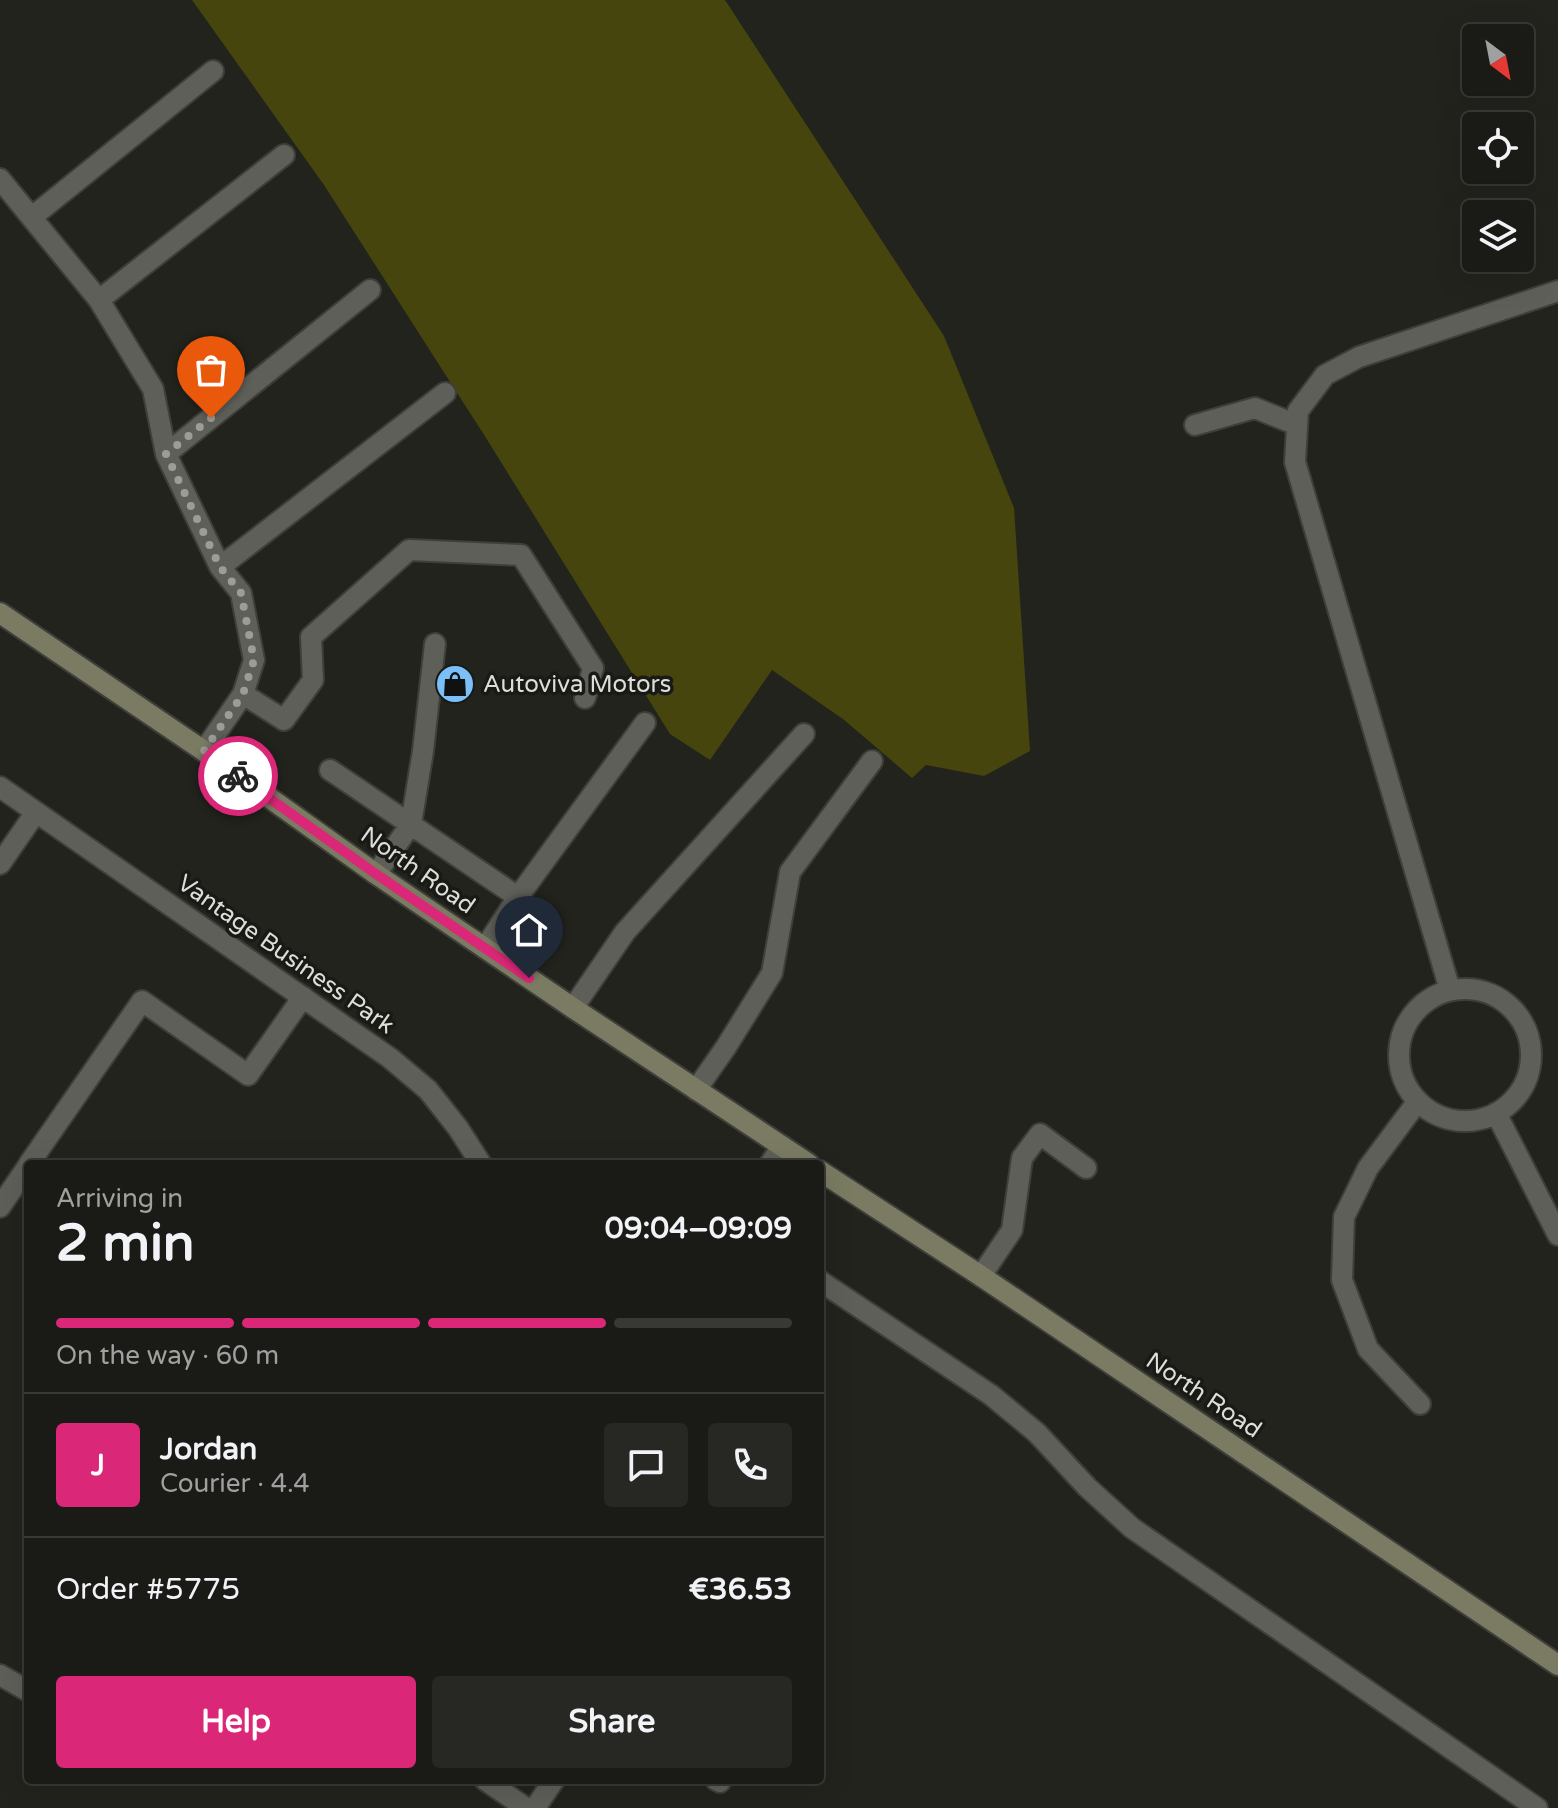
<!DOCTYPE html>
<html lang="en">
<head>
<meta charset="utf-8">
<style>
	:root { --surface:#1a1a16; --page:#272723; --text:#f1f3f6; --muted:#9fa1a1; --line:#383835; --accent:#db2777 }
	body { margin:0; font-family:"Varela Round",sans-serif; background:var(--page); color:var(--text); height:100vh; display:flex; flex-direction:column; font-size:30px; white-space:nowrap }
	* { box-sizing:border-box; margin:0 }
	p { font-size:26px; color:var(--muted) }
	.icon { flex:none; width:44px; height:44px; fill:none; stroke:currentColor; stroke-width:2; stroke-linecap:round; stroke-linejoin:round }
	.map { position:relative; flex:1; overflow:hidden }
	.side { position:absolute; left:24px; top:1160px; width:800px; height:624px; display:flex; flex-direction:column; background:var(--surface); border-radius:8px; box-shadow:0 8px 32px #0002,0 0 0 2px var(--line) }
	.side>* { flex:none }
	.needle { width:52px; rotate:148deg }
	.controls { position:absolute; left:1462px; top:24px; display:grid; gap:16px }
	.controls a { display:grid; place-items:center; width:72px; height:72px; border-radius:8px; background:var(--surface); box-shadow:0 8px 32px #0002,0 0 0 2px var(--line); font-size:40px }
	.pin { position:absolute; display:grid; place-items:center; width:68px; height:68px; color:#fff; margin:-82px -34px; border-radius:50% 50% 50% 0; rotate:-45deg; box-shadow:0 0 8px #0007 }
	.pin .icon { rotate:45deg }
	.courier { position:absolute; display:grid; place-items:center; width:80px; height:80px; margin:-40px; border:6px solid #db2777; border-radius:50%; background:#fff; color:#222; box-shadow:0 2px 10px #0007 }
	.headline em { font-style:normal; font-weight:800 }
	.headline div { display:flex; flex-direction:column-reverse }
	.headline { display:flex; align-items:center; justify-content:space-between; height:136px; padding:0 32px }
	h1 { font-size:52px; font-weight:800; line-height:60px }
	.bar { display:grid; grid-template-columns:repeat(4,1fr); gap:12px 8px; align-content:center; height:96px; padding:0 32px }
	.bar i { height:10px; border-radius:6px; background:var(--line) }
	.bar .active { background:var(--accent) }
	.bar p { grid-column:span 4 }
	.line { display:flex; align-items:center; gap:20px; padding:0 32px; border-top:2px solid var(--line) }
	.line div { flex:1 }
	.round { display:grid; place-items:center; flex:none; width:84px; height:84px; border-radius:8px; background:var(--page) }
	.button { display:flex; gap:16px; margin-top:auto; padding:16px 32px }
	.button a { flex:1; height:92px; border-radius:8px; background:var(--accent); color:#fff; font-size:32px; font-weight:800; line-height:92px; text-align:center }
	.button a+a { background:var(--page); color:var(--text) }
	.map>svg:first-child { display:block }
</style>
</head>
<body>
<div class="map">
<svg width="1558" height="1808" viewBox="0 0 1558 1808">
	<rect width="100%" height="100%" fill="#23231e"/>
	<!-- green -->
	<path fill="#45450d" d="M192 0H725L944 336 1014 508 1030 751 984 776 926 765 912 778 843 719 772 670 710 760 670 734 486 438 324 185Z"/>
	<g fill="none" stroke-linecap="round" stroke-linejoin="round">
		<defs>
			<path id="lane" d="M0 179 99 300 153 389 166 454 220 567 241 593 254 660 243 694 204 751
				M32 217 213 71
				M99 300 284 155
				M1195 425 1255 408 1297 425
				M166 454 370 290
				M220 567 445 393
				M243 694 284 720 313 680 311 637 409 550 521 555 593 668 585 698
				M330 770 518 897 645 723
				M376 874 411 824 423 751 435 644
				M485 948 518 897
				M1399 1055a66 66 0 1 1 132 0a66 66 0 1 1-132 0Z
				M1450 990 1295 462 1298 411 1325 375 1359 357 1558 291
				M573 1008 625 932 804 734
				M696 1090 726 1047 772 973 790 872 872 761
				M1418 1101 1368 1168 1344 1217 1342 1280 1368 1349 1420 1404
				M1496 1113 1558 1235
				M29 1164 142 1001 248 1075 303 997
				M0 1207 28 1166
				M981 1276 1012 1230 1022 1158 1040 1134 1086 1168
				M820 1281 991 1395 1037 1433 1087 1487 1132 1528 1537 1808
				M0 1675 28 1691
				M485 1780 526 1808
				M716 1780 720 1782
				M535 1808 554 1780"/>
			<path id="street" d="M0 787 390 1058 428 1090 458 1128 481 1164
				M0 864 36 812
				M770 1164 782 1146"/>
			<path id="secondary" d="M0 613 204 751 376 874 573 1008 809 1164
				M820 1171 981 1276 1558 1665"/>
		</defs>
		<!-- lane casing -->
		<use href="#lane" stroke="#3e3e3a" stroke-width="24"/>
		<!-- street casing -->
		<use href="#street" stroke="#3e3e3a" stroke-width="24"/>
		<!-- secondary casing -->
		<use href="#secondary" stroke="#3e3e3a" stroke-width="24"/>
		<!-- lane -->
		<use href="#lane" stroke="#5f5f5a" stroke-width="20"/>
		<!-- street -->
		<use href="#street" stroke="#5f5f5a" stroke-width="20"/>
		<!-- secondary -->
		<use href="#secondary" stroke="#7a7b62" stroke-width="20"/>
	</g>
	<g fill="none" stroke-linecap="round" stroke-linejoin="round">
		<!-- done -->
		<path stroke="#9c9c98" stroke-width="8" stroke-dasharray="0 14.4" d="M211 418 166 454 220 567 241 593 254 660 243 694 204 751 238 776"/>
		<!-- route -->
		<path stroke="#db2777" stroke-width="10" d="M238 776 376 874 529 978"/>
	</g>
	<!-- icons -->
	<defs>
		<symbol id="shop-disc" viewBox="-11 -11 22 22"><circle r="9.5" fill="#7abff8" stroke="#191a15"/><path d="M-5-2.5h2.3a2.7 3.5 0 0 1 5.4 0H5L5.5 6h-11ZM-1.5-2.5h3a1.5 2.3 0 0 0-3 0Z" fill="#111"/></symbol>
	</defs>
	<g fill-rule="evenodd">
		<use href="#shop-disc" x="433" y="662" width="44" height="44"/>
	</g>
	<g text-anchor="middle" stroke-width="7" stroke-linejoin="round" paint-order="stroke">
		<!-- poi labels -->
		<g font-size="24" fill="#ddddda" stroke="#191a15" text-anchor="start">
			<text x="483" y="692">Autoviva Motors</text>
		</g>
		<!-- street labels -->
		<g font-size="24" fill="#ddddda" stroke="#191a15">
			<text transform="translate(418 870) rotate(35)" y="8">North Road</text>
			<text transform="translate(286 954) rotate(35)" y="8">Vantage Business Park</text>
			<text transform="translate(1204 1395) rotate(34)" y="8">North Road</text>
		</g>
	</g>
</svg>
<div class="controls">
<a><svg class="needle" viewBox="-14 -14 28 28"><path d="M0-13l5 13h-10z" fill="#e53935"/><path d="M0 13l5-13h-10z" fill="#9fa1a1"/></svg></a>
<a><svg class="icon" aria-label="locate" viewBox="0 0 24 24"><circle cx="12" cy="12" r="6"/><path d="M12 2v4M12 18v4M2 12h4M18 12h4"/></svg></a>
<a><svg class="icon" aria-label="layers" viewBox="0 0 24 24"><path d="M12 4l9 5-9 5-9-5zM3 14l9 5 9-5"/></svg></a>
</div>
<div class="pin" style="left:211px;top:418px;background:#ea580c"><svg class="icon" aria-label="bag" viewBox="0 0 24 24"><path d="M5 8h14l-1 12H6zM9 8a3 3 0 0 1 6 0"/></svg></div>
<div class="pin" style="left:529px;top:978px;background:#1f2937"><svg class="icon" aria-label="home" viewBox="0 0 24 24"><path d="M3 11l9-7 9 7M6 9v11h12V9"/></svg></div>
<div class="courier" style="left:238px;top:776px"><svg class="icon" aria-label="bike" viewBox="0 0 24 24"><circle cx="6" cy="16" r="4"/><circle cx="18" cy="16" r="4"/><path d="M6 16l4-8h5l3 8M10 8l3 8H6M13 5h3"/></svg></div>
<section class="side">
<div class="headline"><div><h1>2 min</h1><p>Arriving in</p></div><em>09:04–09:09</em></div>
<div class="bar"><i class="active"></i><i class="active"></i><i class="active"></i><i></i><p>On the way · 60 m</p></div>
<div class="line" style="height:144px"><b class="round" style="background:var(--accent);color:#fff">J</b><div><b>Jordan</b><p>Courier · 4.4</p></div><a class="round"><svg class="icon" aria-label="chat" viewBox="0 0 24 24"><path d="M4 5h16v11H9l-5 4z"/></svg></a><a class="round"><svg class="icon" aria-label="phone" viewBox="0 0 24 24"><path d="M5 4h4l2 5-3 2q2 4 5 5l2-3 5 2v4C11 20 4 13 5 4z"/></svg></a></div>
<div class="line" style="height:104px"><div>Order #5775</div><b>€36.53</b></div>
<div class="button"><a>Help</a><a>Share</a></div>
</section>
</div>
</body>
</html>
